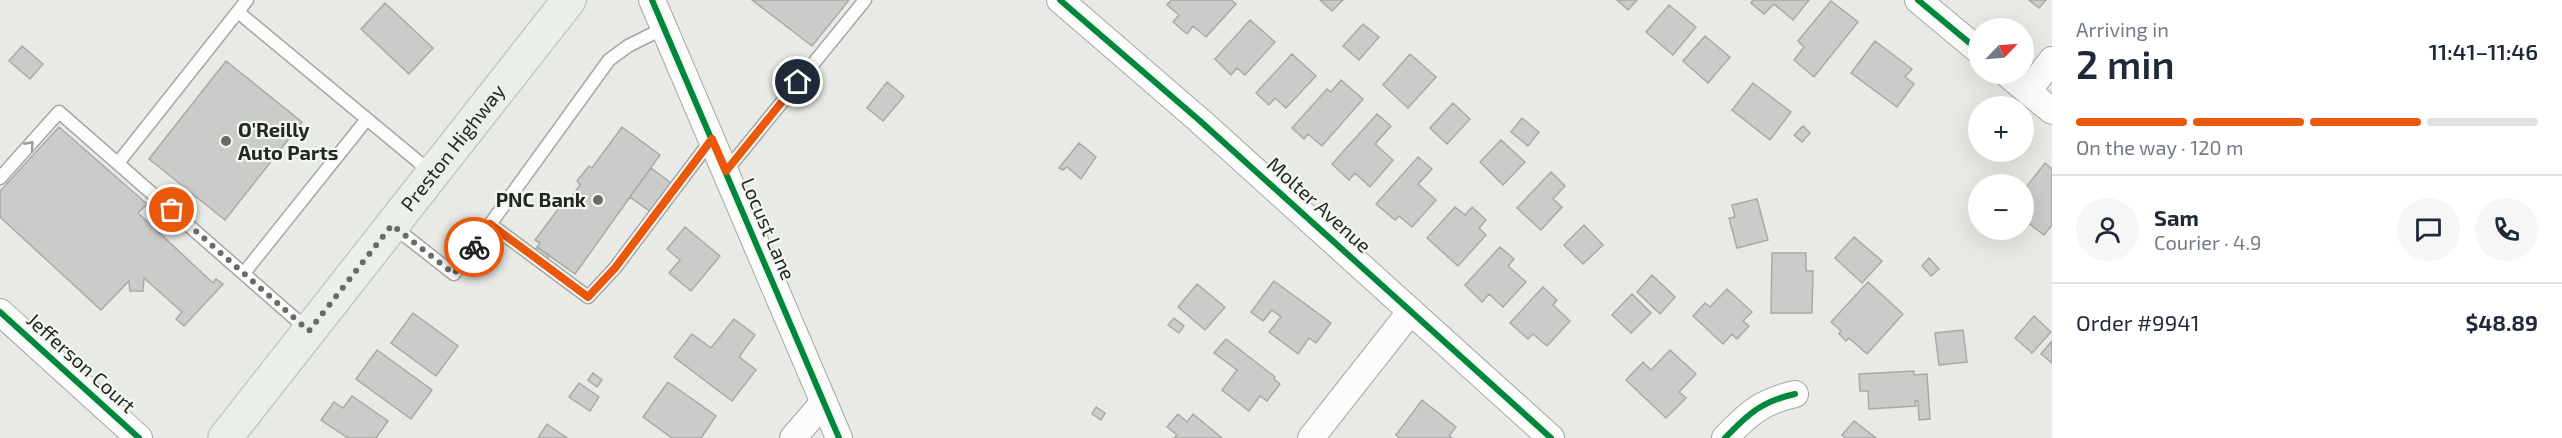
<!DOCTYPE html>
<html lang="en">
<head>
<meta charset="utf-8">
<style>
	:root { --surface:#fff; --page:#f6f6f7; --text:#1f2937; --muted:#747a83; --line:#e0e1e3; --accent:#ea580c }
	body { margin:0; font-family:"Exo 2",sans-serif; background:var(--page); color:var(--text); height:100vh; display:flex; flex-direction:column; font-size:22px; white-space:nowrap }
	* { box-sizing:border-box; margin:0 }
	p { font-size:20px; color:var(--muted) }
	.icon { flex:none; width:33px; height:33px; fill:none; stroke:currentColor; stroke-width:2; stroke-linecap:round; stroke-linejoin:round }
	.map { position:relative; flex:1; overflow:hidden }
	.details { display:flex; flex-direction:column; background:var(--surface); width:510px }
	.details>* { flex:none }
	.needle { width:39px; rotate:65deg }
	.controls { position:absolute; left:1968px; top:18px; display:grid; gap:12px }
	.controls a { display:grid; place-items:center; width:66px; height:66px; border-radius:50%; background:var(--surface); box-shadow:0 6px 24px #0002; font-size:30px }
	.pin { position:absolute; display:grid; place-items:center; width:51px; height:51px; color:#fff; margin:-26px; border:3px solid #fff; border-radius:50%; box-shadow:0 2px 6px #0007 }
	.courier { position:absolute; display:grid; place-items:center; width:60px; height:60px; margin:-30px; border:4px solid #ea580c; border-radius:50%; background:#fff; color:#222; box-shadow:0 2px 8px #0007 }
	.summary em { font-style:normal; font-weight:600 }
	.summary div { display:flex; flex-direction:column-reverse }
	.summary { display:flex; align-items:center; justify-content:space-between; height:102px; padding:0 24px }
	h1 { font-size:39px; font-weight:600; line-height:45px }
	.bar { display:grid; grid-template-columns:repeat(4,1fr); gap:9px 6px; align-content:center; height:72px; padding:0 24px }
	.bar i { height:8px; border-radius:4px; background:var(--line) }
	.bar .selected { background:var(--accent) }
	.bar p { grid-column:span 4 }
	.line { display:flex; align-items:center; gap:15px; padding:0 24px; border-top:2px solid var(--line) }
	.line div { flex:1 }
	.round { display:grid; place-items:center; flex:none; width:63px; height:63px; border-radius:32px; background:var(--page) }
	main { display:flex; flex:1; min-height:0 }
	.map>svg:first-child { display:block }
</style>
</head>
<body>
<main>
<div class="map">
<svg width="2052" height="438" viewBox="0 0 2052 438">
	<rect width="100%" height="100%" fill="#e7eae5"/>
	<!-- building -->
	<path fill="#cbcbca" stroke="#a9aaa8" stroke-width="1.5" d="M752 0H849L812 46Z
		M1171 0H1231L1236 4 1206 37 1193 26 1187 34 1173 22 1179 15 1167 5Z
		M1320 0H1343L1332 11Z
		M1617 0H1637L1628 10Z
		M1753 0H1809L1793 20 1774 4 1764 14 1751 3Z
		M2029 0H2046L2039 8Z
		M1831 1 1858 22 1814 77 1794 60 1804 47 1798 41Z
		M385 3 433 48 409 74 361 29Z
		M1669 5 1696 27 1673 55 1646 32Z
		M1250 20 1275 42 1245 75 1237 68 1231 75 1215 59Z
		M1363 24 1379 37 1359 60 1343 46Z
		M1705 36 1730 57 1708 83 1683 61Z
		M1875 41 1912 69 1905 77 1914 84 1897 107 1851 73Z
		M22 46 43 64 30 79 9 61Z
		M1292 54 1316 76 1286 108 1275 98 1269 105 1256 93Z
		M1410 54 1436 77 1408 108 1383 85Z
		M226 61 302 122 225 220 149 159Z
		M1341 80 1363 99 1322 146 1308 134 1304 139 1292 128 1327 89 1331 92Z
		M887 82 904 96 883 121 867 108Z
		M1753 83 1791 112 1770 140 1732 110Z
		M1453 103 1470 119 1447 144 1430 128Z
		M1377 114 1391 126 1375 144 1393 160 1370 187 1355 173 1349 180 1332 164Z
		M1522 118 1539 132 1528 146 1511 132Z
		M1803 126 1810 133 1802 142 1794 135Z
		M59 127 147 204 138 213 213 283 216 279 223 284 184 326 176 319 182 312 144 278 143 291H130L129 281 101 310 0 217V191Z
		M622 127 660 155 575 274 537 247 540 243 535 240 562 204 565 206 580 185 577 181 589 166 592 168Z
		M1501 140 1525 162 1503 185 1480 162Z
		M1079 143 1096 157 1081 179 1067 167 1063 170 1059 168Z
		M1418 157 1432 169 1418 184 1436 200 1412 227 1399 216 1395 220 1376 204Z
		M2045 163 2052 169V225L2044 235 2027 222 2024 227V190Z
		M651 168 679 189 658 217 630 197Z
		M1551 172 1565 186 1553 199 1562 207 1541 230 1517 208Z
		M1757 199 1768 240 1737 248 1729 218 1735 217 1732 205Z
		M1455 207 1465 215 1472 207 1486 220 1479 228 1486 235 1458 266 1427 238Z
		M1584 225 1603 245 1583 264 1564 245Z
		M685 227 720 256 691 291 669 273 680 260 667 249Z
		M1854 237 1882 261 1862 283 1835 258Z
		M537 247 549 255 545 262 532 254Z
		M1500 247 1514 259 1508 266 1526 282 1503 307 1489 294 1482 302 1465 285Z
		M1772 253H1806V271H1813L1812 313H1771Z
		M1929 258 1939 269 1931 276 1922 266Z
		M1652 275 1675 297 1660 314 1637 292Z
		M1274 281 1331 323 1316 343 1309 338 1298 354 1269 332 1281 317 1272 310 1263 321 1251 312Z
		M1868 282 1903 314 1867 354 1849 338 1846 341 1839 334 1841 331 1831 322Z
		M1197 284 1225 307 1205 330 1178 307Z
		M1543 287 1557 300 1553 305 1570 321 1547 346 1533 334 1528 339 1510 323Z
		M1727 289 1752 312 1743 321 1749 326 1737 339 1732 334 1723 344 1693 316 1705 303 1710 307Z
		M1632 294 1651 313 1631 333 1612 315Z
		M413 313 458 346 436 376 391 343Z
		M2034 316 2051 332 2032 353 2015 338Z
		M1174 318 1184 326 1179 333 1168 325Z
		M734 319 755 335 739 357 756 370 732 401 674 357 692 334 711 348Z
		M1963 330 1967 362 1939 365 1935 333Z
		M1226 339 1275 377 1274 379 1280 384 1267 401 1260 396 1249 411 1222 390 1237 370 1214 353Z
		M2052 341V363L2041 354Z
		M377 350 432 390 411 419 356 379Z
		M1670 350 1696 374 1679 392 1686 398 1666 418 1626 380 1643 362 1651 370Z
		M1914 371V375L1927 374 1930 419 1919 420 1918 401H1915L1916 406 1869 409 1868 391H1860L1859 374Z
		M593 373 602 380 597 387 588 380Z
		M668 382 716 416 701 438H672L643 417Z
		M579 383 599 397 590 411 569 397Z
		M352 396 388 421 376 438H348L321 420 334 402 343 408Z
		M1422 400 1456 427 1449 436 1452 438H1400L1396 435Z
		M1096 407 1105 413 1101 420 1092 414Z
		M1178 414 1187 422 1193 414 1222 438H1174L1177 435 1167 427Z
		M1854 421 1876 438H1845L1842 435Z
		M547 424 567 438H538Z"/>
	<g fill="none" stroke-linecap="round" stroke-linejoin="round">
		<defs>
			<path id="service" d="M238 12 432 173
				M118 163 247 0
				M726 171 865 0
				M0 178 59 112 308 330
				M490 224 588 297 615 268 712 139
				M394 227 454 274 609 60 628 46 664 28
				M244 273 367 119"/>
			<path id="minor" d="M652 0 839 438
				M1060 0 1199 120 1551 438
				M1918 0 1978 50
				M2007 74 2052 111
				M2028 91 2052 60
				M0 312 139 438
				M793 438 824 402
				M1311 438 1411 311
				M1725 438C1748 414 1762 401 1795 394"/>
			<g id="primary">
				<path id="s1" d="M225 438 569 0"/>
			</g>
		</defs>
		<!-- service casing -->
		<use href="#service" stroke="#a6a7a5" stroke-width="15"/>
		<!-- minor casing -->
		<use href="#minor" stroke="#a6a7a5" stroke-width="28"/>
		<!-- primary casing -->
		<use href="#primary" stroke="#c6c8c6" stroke-width="36"/>
		<!-- service -->
		<use href="#service" stroke="#fbfcfb" stroke-width="12"/>
		<!-- minor -->
		<use href="#minor" stroke="#fbfcfb" stroke-width="26"/>
		<!-- primary -->
		<use href="#primary" stroke="#ebefea" stroke-width="33"/>
		<defs>
			<path id="cycleway" d="M652 0 839 438
				M1060 0 1199 120 1551 438
				M1918 0 1978 50
				M0 312 139 438
				M1725 438C1748 414 1762 401 1795 394"/>
		</defs>
		<!-- cycleway casing -->
		<use href="#cycleway" stroke="#f3f8f1" stroke-width="10"/>
		<!-- cycleway -->
		<use href="#cycleway" stroke="#00873e" stroke-width="6"/>
	</g>
	<!-- one-way arrows -->
	<defs><path id="oneway-chevron" d="M-2-3.5L2.5 0L-2 3.5" fill="none" stroke-width="1.6" stroke-linecap="round" stroke-linejoin="round" transform="scale(1.5)"/></defs>
	<use stroke="#9b9c9b" href="#oneway-chevron" transform="translate(30 145) rotate(-48)"/>
	<g fill="none" stroke-linecap="round" stroke-linejoin="round">
		<!-- done -->
		<path stroke="#696b68" stroke-width="6" stroke-dasharray="0 10.8" d="M172 210 309 331 392 225 454 274 474 247"/>
		<!-- route -->
		<path stroke="#ea580c" stroke-width="8" d="M474 247 490 224 588 297 615 268 712 139 726 171 798 82"/>
	</g>
	<!-- markers -->
	<g fill="#696b68" stroke="#f3f8f1" stroke-width="2">
		<circle cx="226" cy="141" r="6"/>
		<circle cx="598" cy="200" r="6"/>
	</g>
	<g text-anchor="middle" stroke-width="4.5" stroke-linejoin="round" paint-order="stroke">
		<!-- poi labels -->
		<g font-size="20" font-weight="bold" fill="#252725" stroke="#f3f8f1" text-anchor="start">
			<text x="238" y="137">O'Reilly<tspan x="238" dy="23">Auto Parts</tspan></text>
			<text x="586" y="207" text-anchor="end">PNC Bank</text>
		</g>
		<!-- street labels -->
		<g font-size="20" fill="#252725" stroke="#f3f8f1">
			<text dy="7" stroke="none"><textPath href="#s1" startOffset="369">Preston Highway</textPath></text>
			<text transform="translate(1319 205) rotate(42)" y="7">Molter Avenue</text>
			<text transform="translate(768 229) rotate(67)" y="7">Locust Lane</text>
			<text transform="translate(81 363) rotate(42)" y="7">Jefferson Court</text>
		</g>
	</g>
</svg>
<div class="controls">
<a><svg class="needle" viewBox="-14 -14 28 28"><path d="M0-13l5 13h-10z" fill="#e53935"/><path d="M0 13l5-13h-10z" fill="#747a83"/></svg></a>
<a>+</a>
<a>−</a>
</div>
<div class="pin" style="left:172px;top:210px;background:#ea580c"><svg class="icon" aria-label="bag" viewBox="0 0 24 24"><path d="M5 8h14l-1 12H6zM9 8a3 3 0 0 1 6 0"/></svg></div>
<div class="pin" style="left:798px;top:82px;background:#1f2937"><svg class="icon" aria-label="home" viewBox="0 0 24 24"><path d="M3 11l9-7 9 7M6 9v11h12V9"/></svg></div>
<div class="courier" style="left:474px;top:247px"><svg class="icon" aria-label="bike" viewBox="0 0 24 24"><circle cx="6" cy="16" r="4"/><circle cx="18" cy="16" r="4"/><path d="M6 16l4-8h5l3 8M10 8l3 8H6M13 5h3"/></svg></div>
</div>
<section class="details">
<div class="summary"><div><h1>2 min</h1><p>Arriving in</p></div><em>11:41–11:46</em></div>
<div class="bar"><i class="selected"></i><i class="selected"></i><i class="selected"></i><i></i><p>On the way · 120 m</p></div>
<div class="line" style="height:108px"><a class="round"><svg class="icon" aria-label="person" viewBox="0 0 24 24"><circle cx="12" cy="8" r="4"/><path d="M4 21q1-7 8-7t8 7"/></svg></a><div><b>Sam</b><p>Courier · 4.9</p></div><a class="round"><svg class="icon" aria-label="chat" viewBox="0 0 24 24"><path d="M4 5h16v11H9l-5 4z"/></svg></a><a class="round"><svg class="icon" aria-label="phone" viewBox="0 0 24 24"><path d="M5 4h4l2 5-3 2q2 4 5 5l2-3 5 2v4C11 20 4 13 5 4z"/></svg></a></div>
<div class="line" style="height:78px"><div>Order #9941</div><b>$48.89</b></div>
</section>
</main>
</body>
</html>
